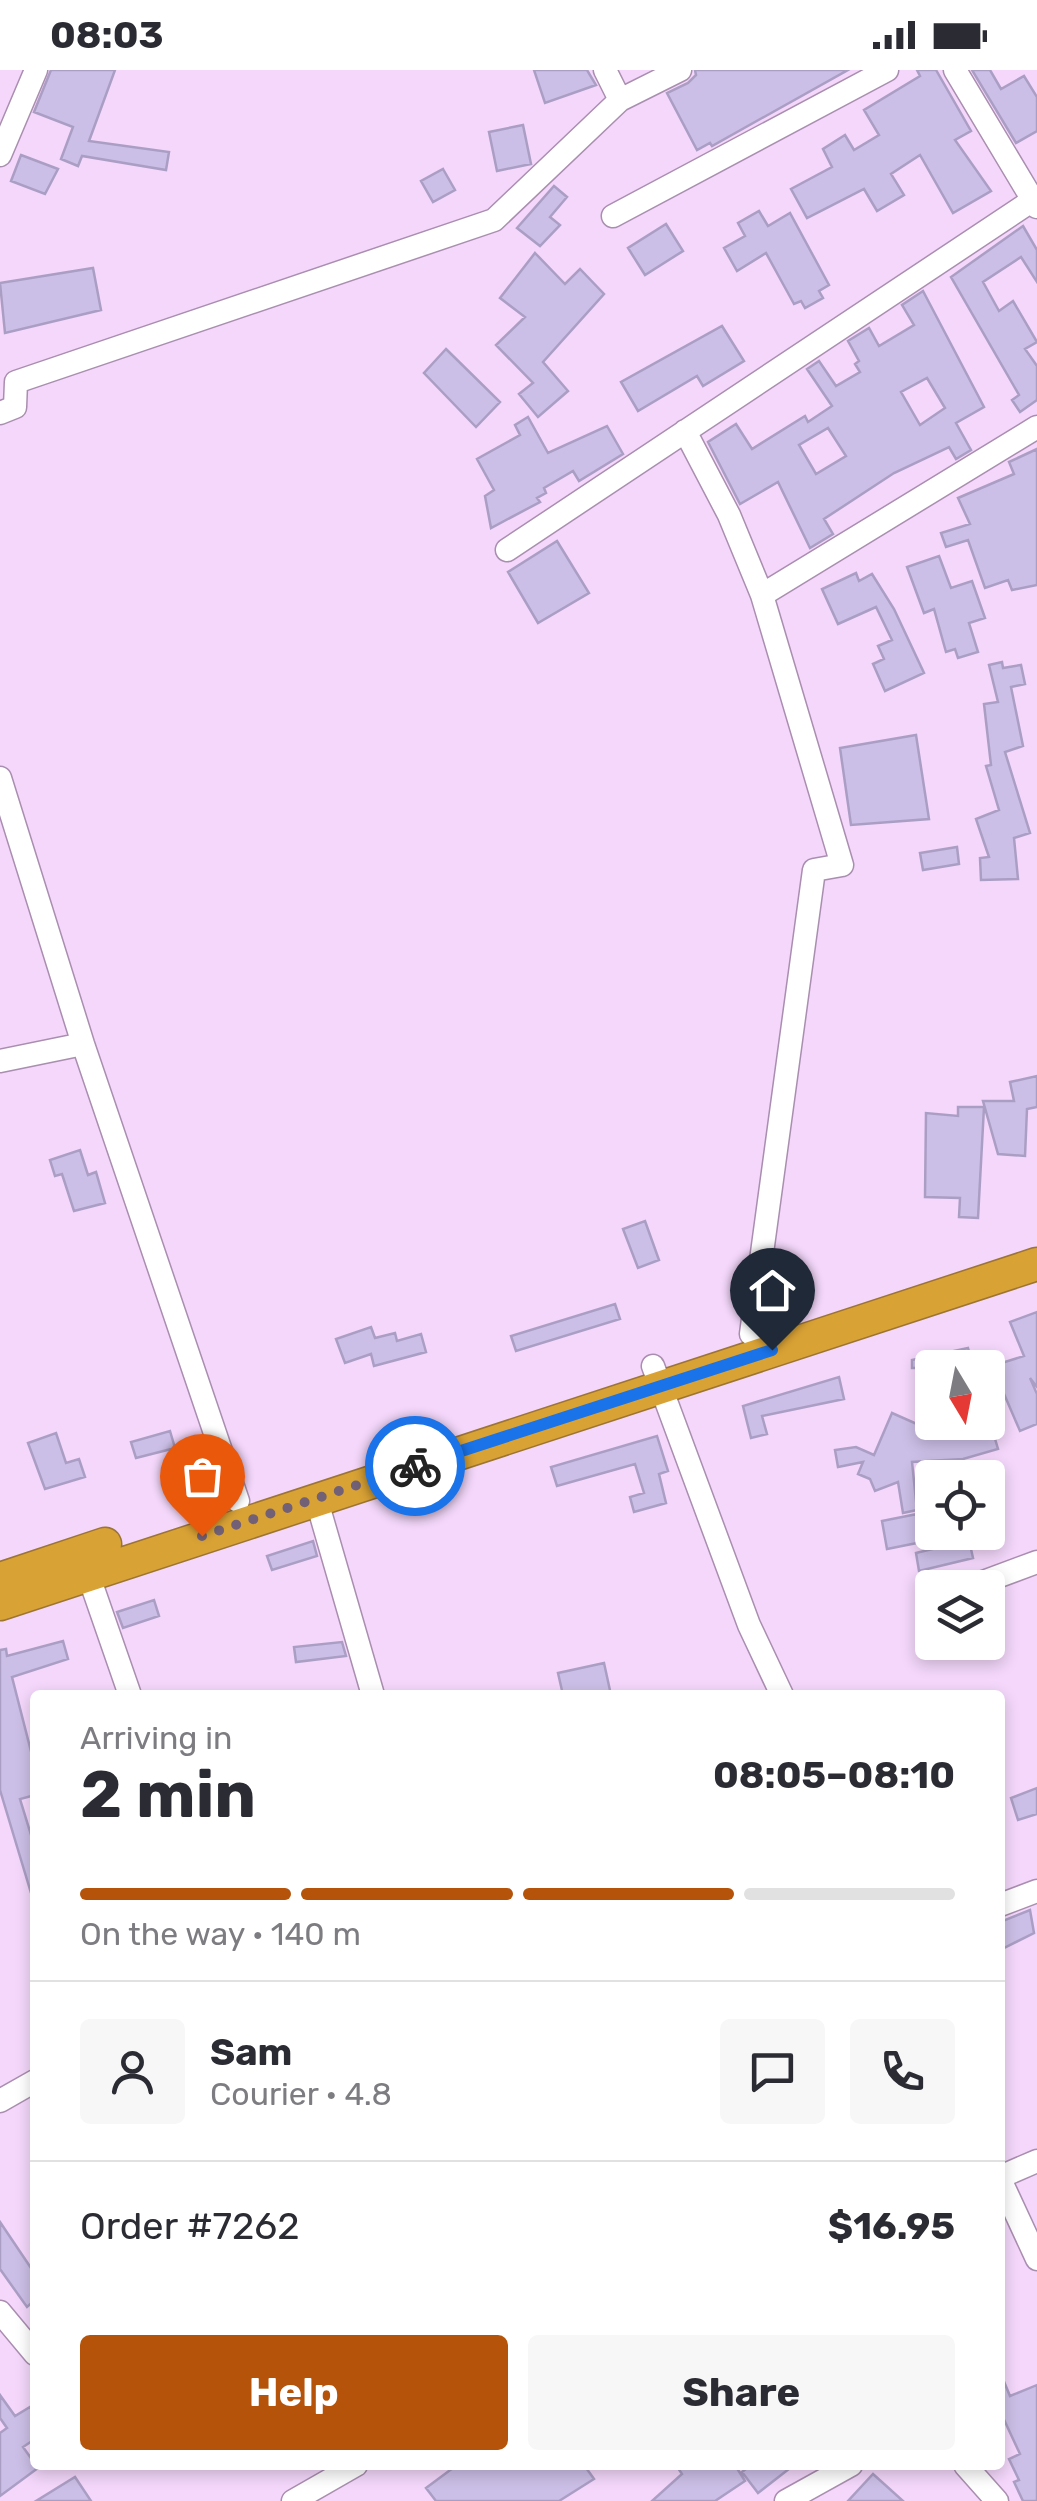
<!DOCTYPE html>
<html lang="en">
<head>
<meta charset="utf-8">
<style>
	:root { --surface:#fff; --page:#f7f7f7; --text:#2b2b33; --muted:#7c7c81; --line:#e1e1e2; --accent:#b45309 }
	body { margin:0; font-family:Rubik,sans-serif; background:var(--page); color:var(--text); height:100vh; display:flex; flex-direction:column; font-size:38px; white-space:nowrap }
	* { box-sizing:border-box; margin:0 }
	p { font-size:32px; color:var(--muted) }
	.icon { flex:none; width:55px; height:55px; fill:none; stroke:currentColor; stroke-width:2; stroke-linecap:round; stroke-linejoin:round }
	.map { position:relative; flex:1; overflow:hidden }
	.panel { position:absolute; left:30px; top:1620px; width:975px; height:780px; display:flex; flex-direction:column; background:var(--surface); border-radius:10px; box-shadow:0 5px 15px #0003 }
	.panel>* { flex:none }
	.needle { width:65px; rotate:170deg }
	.fabs { position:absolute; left:915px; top:1280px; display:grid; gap:20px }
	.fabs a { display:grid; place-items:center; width:90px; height:90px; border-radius:10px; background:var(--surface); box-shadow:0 5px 15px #0003; font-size:50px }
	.pin { position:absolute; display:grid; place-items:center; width:85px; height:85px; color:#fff; margin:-102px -42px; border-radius:50% 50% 50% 0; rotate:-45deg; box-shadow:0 0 10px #0007 }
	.pin .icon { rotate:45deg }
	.courier { position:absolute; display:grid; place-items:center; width:100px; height:100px; margin:-50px; border:8px solid #1a73e8; border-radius:50%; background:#fff; color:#222; box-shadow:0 2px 12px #0007 }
	.overview em { font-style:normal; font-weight:700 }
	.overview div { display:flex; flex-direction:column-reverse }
	.overview { display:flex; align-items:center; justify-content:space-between; height:170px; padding:0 50px }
	h1 { font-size:65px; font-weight:700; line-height:75px }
	.bar { display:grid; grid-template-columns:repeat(4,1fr); gap:15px 10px; align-content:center; height:120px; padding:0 50px }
	.bar i { height:12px; border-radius:8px; background:var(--line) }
	.bar .current { background:var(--accent) }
	.bar p { grid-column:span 4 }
	.line { display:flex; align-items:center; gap:25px; padding:0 50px; border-top:2px solid var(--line) }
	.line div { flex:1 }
	.round { display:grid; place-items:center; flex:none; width:105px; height:105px; border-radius:10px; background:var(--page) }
	.button { display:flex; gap:20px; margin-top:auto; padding:20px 50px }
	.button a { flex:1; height:115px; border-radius:10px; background:var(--accent); color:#fff; font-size:40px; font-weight:700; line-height:115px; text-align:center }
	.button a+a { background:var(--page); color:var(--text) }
	.status { display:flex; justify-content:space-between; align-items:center; height:70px; padding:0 50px; background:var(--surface); direction:ltr }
	.status svg { height:28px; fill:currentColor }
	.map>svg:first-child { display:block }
</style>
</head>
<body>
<div class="status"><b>08:03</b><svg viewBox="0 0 49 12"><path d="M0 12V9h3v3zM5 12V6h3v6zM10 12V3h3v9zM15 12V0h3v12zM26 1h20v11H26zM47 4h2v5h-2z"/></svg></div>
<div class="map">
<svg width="1037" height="2431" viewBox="0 0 1037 2431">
	<rect width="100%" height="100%" fill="#f4d7fb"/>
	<!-- building -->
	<path fill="#ccbfe7" stroke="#ab9ec4" stroke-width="2.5" fill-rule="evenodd" d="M51 0H115L89 71 169 82 166 100 82 86 78 96 61 89 73 57 34 42Z
		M534 0H587L596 15 545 33Z
		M695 0H848L712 76 710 73 697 80 667 23 688 13 696 5Z
		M917 0H936L971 61 955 70 991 121 953 143 920 85 891 104 904 125 877 141 864 119 807 148 791 119 832 97 823 79 845 65 854 80 879 65 864 40 920 6Z
		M972 0H990L1001 19 1024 6 1037 27V61L1016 73Z
		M523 55 531 94 497 101 489 62Z
		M21 85 58 99 45 124 11 111Z
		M443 99 455 120 433 132 421 111Z
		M554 116 567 127 550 147 560 155 540 176 517 158Z
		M759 141 768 156 790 143 829 215 819 221 823 228 805 238 801 231 794 234 766 183 737 201 724 178 745 166 738 153Z
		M666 154 683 181 645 205 628 178Z
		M1023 156 1037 180V212L1021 187 983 212 999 241 1013 231 1037 272 1025 279 1037 296V330L1020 342 1012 330 1019 325 951 207Z
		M535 183 565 214 580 199 604 224 543 292 568 321 538 347 519 324 533 313 496 275 525 247 500 228Z
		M93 198 101 240 5 263 0 213Z
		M923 221 984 337 956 353 971 380 956 389 949 377 894 403 824 449 833 464 810 478 778 412 740 434 708 372 736 354 752 379 805 346 808 352 832 336 807 299 819 291 836 316 860 302 855 294 859 291 848 271 869 258 879 276 914 255 902 235ZM927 308 945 338 920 355 901 322ZM828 358 846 386 816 404 799 375Z
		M722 256 744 291 703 316 697 306 638 341 621 312Z
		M446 279 500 332 476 357 424 303Z
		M528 347 548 383 607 356 623 384 579 411 573 401 544 418 546 423 537 428 540 432 491 458 485 426 494 420 477 389 520 365 515 355Z
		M1037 379V515L1012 520 1008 510 985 518 968 470 946 477 941 463 970 454 958 428 1014 404 1009 392Z
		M557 471 589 523 538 553 508 502Z
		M939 486 951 518 972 511 985 548 969 553 978 582 958 588 955 579 946 582 934 539 924 543 907 497Z
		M856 503 859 511 872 504 894 539 924 603 885 621 873 594 884 589 878 576 892 570 876 537 838 554 822 519Z
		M1002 592 1003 598 1021 595 1025 614 1011 617 1023 676 1005 682 1030 763 1014 768 1018 809 981 810 980 788 989 787 976 749 999 740 986 696 991 695 984 634 998 632 989 595Z
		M916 665 929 749 851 755 840 678Z
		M957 777 959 794 923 800 920 783Z
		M1037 1006V1037L1027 1039 1025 1086 998 1084 983 1031H1014L1010 1012Z
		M958 1037H984L978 1148 959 1147 960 1128 925 1127 926 1043 958 1046Z
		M80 1080 88 1105 96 1102 105 1133 74 1141 62 1104 55 1106 50 1090Z
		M645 1151 659 1190 638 1198 623 1159Z
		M615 1234 620 1249 516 1281 511 1266Z
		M1037 1242V1317L1030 1308 1037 1324V1354L1020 1361 992 1296 1024 1286 1010 1252Z
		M371 1257 375 1268 395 1263 397 1271 421 1264 426 1282 374 1296 371 1284 345 1293 336 1269Z
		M968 1278 974 1298H912V1290Z
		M839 1307 844 1329 762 1346 767 1364 751 1368 743 1336Z
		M892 1343 937 1363 990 1352 998 1379 963 1389 912 1392 917 1440 903 1443 898 1412 875 1421 870 1409 858 1404 863 1392 838 1397 835 1380 856 1377 874 1385Z
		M170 1361 175 1378 136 1388 131 1372Z
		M56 1363 66 1393 79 1389 85 1407 45 1419 28 1373Z
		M657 1366 668 1401 659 1404 666 1433 634 1442 630 1427 644 1423 635 1394 557 1416 551 1397Z
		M917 1444 922 1472 887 1479 882 1451Z
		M969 1470 973 1488 919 1501 916 1483Z
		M313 1471 317 1486 272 1500 267 1486Z
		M154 1530 159 1546 123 1558 117 1542Z
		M63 1571 68 1589 12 1607 35 1697V1725L20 1729 35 1778 31 1823 0 1720V1580L6 1579 7 1586Z
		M342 1572 346 1586 296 1592 294 1577Z
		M604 1593 611 1625H563L558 1603Z
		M1037 1718V1744L1018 1750 1011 1728Z
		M1030 1840 1034 1863 1000 1880V1852Z
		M0 2152 35 2204V2230L27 2237 0 2199Z
		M1000 2302 1010 2326 1037 2315V2431H1023L1014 2412 1019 2410 1009 2389 1020 2384 1000 2341Z
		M0 2325 15 2346 30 2337 35 2345V2369L23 2377 38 2398 0 2426V2363L7 2358 0 2348Z
		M457 2395H584L594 2409 559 2431H436L426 2418Z
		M676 2395H735L745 2411 715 2431H652L682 2404Z
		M751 2395H794L758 2423 742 2402Z
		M873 2404 903 2431H848Z
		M75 2407 91 2431H36Z"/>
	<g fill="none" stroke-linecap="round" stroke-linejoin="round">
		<defs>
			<path id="minor" d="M605 0 620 30
				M955 0 1037 137
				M0 85 36 0
				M613 146 887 0
				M0 343 15 337 16 312 494 150 620 30 680 0
				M685 361 729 445 762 525 842 795 814 800 751 1264
				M507 480 1033 130
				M762 525 1037 357
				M0 708 83 974 238 1431
				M0 991 83 974
				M653 1296 749 1555 782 1625
				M316 1428 373 1625
				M88 1504 130 1625
				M967 1518 1037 1492
				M1000 1835 1037 1821
				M0 2031 35 2011
				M1000 2107 1037 2091
				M1000 2109 1037 2189
				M0 2242 35 2284
				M965 2395 997 2431
				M293 2431 356 2395
				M786 2431 851 2395"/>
			<path id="highway" d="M0 1509 105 1474
				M0 1534 1037 1194"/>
		</defs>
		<!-- minor casing -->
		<use href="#minor" stroke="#aa8eb0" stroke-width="25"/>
		<!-- highway casing -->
		<use href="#highway" stroke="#9c7433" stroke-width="35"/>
		<!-- minor -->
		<use href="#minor" stroke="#fff" stroke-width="22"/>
		<!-- highway -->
		<use href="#highway" stroke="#d9a235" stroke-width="32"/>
	</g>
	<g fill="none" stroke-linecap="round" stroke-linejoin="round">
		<!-- done -->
		<path stroke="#716076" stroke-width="10" stroke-dasharray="0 18" d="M202 1466 415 1396"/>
		<!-- route -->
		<path stroke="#1a73e8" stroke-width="12" d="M415 1396 772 1280"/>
	</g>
</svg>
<div class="fabs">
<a><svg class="needle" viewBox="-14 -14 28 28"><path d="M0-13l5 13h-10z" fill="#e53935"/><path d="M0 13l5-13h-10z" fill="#7c7c81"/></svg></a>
<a><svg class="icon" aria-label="locate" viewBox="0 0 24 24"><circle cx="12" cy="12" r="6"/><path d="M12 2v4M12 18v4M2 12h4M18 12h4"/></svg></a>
<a><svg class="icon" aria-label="layers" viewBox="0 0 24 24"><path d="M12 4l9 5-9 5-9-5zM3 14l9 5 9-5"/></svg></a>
</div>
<div class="pin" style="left:202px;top:1466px;background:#ea580c"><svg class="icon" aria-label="bag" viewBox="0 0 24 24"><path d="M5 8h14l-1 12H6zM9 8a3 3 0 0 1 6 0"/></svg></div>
<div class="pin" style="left:772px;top:1280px;background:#1f2937"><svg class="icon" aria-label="home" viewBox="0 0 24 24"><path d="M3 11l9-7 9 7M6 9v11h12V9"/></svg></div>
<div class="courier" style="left:415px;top:1396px"><svg class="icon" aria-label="bike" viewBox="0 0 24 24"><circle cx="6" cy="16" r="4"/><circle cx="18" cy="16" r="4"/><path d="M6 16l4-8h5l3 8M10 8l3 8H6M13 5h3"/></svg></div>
<section class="panel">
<div class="overview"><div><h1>2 min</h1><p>Arriving in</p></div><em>08:05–08:10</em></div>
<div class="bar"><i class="current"></i><i class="current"></i><i class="current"></i><i></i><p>On the way · 140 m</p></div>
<div class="line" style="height:180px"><a class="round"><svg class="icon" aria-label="person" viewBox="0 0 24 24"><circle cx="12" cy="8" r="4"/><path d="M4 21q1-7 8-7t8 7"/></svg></a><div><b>Sam</b><p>Courier · 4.8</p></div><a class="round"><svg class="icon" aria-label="chat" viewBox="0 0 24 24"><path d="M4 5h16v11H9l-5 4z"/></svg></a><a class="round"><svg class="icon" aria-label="phone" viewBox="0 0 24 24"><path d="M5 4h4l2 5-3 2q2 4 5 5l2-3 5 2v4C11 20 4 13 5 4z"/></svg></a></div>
<div class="line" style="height:130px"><div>Order #7262</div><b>$16.95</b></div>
<div class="button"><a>Help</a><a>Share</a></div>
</section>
</div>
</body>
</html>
